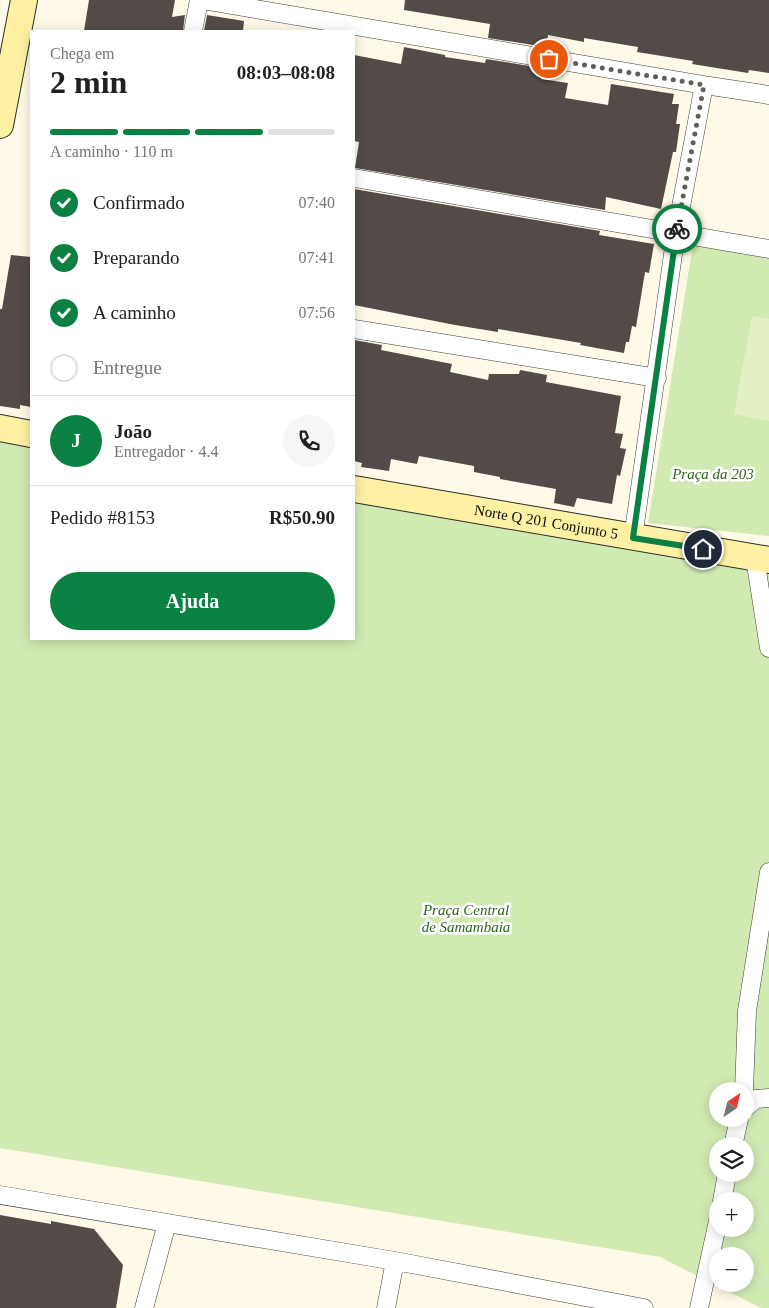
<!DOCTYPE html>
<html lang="pt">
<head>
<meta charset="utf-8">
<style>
	:root { --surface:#fff; --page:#f6f6f6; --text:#202124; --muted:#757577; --line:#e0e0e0; --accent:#0b8043 }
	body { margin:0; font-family:"Times New Roman",serif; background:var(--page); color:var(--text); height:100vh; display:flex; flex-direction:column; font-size:19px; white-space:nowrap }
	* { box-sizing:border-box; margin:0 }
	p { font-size:16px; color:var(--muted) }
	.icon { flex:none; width:28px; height:28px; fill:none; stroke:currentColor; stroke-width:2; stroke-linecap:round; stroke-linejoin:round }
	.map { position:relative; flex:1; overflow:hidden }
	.details { position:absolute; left:30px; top:30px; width:325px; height:610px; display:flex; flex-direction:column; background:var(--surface); border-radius:0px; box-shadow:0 2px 12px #0003 }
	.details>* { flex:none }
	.needle { width:32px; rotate:35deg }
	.tools { position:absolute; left:709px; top:1082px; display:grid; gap:10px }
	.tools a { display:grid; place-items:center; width:45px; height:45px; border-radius:50%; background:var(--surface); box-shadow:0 2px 12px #0003; font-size:25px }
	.pin { position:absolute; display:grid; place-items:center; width:42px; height:42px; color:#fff; margin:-21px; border:2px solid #fff; border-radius:50%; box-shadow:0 1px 5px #0007 }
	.courier { position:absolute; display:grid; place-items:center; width:50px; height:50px; margin:-25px; border:4px solid #0b8043; border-radius:50%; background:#fff; color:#222; box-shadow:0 1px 6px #0007 }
	.head em { font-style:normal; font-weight:800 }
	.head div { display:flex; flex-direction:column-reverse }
	.head { display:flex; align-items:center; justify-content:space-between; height:85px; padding:0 20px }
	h1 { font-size:32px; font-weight:800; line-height:38px }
	.bar { display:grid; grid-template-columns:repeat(4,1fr); gap:8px 5px; align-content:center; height:60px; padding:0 20px }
	.bar i { height:6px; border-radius:4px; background:var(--line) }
	.bar .current { background:var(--accent) }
	.bar p { grid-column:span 4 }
	.line { display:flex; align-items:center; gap:12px; padding:0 20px; border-top:1px solid var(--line) }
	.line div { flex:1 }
	.round { display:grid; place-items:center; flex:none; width:52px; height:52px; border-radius:26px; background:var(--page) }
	ol { padding:0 20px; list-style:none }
	li { display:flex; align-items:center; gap:15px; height:55px }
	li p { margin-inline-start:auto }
	li .icon { padding:5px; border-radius:50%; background:var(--accent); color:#fff; stroke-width:4 }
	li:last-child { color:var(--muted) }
	li i { width:28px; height:28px; border:2px solid var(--line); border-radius:50% }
	.cta { display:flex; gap:10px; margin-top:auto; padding:10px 20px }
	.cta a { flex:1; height:58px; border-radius:30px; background:var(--accent); color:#fff; font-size:20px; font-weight:800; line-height:58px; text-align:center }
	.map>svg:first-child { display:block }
</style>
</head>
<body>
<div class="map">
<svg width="769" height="1308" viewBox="0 0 769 1308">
	<rect width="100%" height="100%" fill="#fffae8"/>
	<!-- green -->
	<path fill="#d1eab2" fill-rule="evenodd" d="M693 244 769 258V536L648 523Z
		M0 423 31 428V639H354V484L769 555V1308H761L660 1257 0 1148ZM718 1091H745V1119H718ZM718 1146H745V1174H718ZM718 1201H745V1229H718ZM718 1256H745V1284H718Z"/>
	<!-- pitch -->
	<path fill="#e3f0c4" d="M752 316 769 319V421L734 414Z"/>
	<!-- building -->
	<path fill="#534b47" d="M89 0H175L172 17 185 15 183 31H84Z
		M405 0H769V73L749 70 748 73 692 64 693 61 637 52 638 47 584 38V42L548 35 546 47 488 38 490 24 404 10Z
		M207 15 244 21 243 31H204Z
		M404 47 445 55V57L485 63 486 59 542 68 541 79 568 83 565 98 608 105 611 84 674 94 672 104H679L676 124H680L676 152H673L661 209 606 197 605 210 355 168 359 142 354 141V55L401 64Z
		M354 189 600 231 599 235 654 244 649 273 645 272 636 327 632 326 629 342H626L624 353 580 345 581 343 498 329V332L455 325 354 305Z
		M11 255 31 257V407L20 405V409L0 406V309H2Z
		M354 340 382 345 381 350 452 364 450 372 488 380 489 374H519L520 370 547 375 546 382 621 396 615 433 623 434 620 448 626 449 620 476 617 475 612 504 577 498 574 507 554 503 556 489 500 479V477L474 472V466L419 456 417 464 391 459 389 471 361 467 362 463 354 461Z
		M0 1215 51 1224V1221L94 1229 123 1265 116 1308H0Z"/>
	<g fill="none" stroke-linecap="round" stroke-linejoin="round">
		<defs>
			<path id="street" d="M202 0 704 85 769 95
				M193 31 199 0
				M354 178 769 249
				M354 329 657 378
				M633 538 676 233 704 85
				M755 558 769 648
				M744 1091 747 1011 769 872
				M745 1108 756 1099 769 1098
				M733 1146 739 1119
				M0 1195 395 1261 644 1308
				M722 1201 727 1174
				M144 1308 167 1223
				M386 1308 395 1261
				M699 1308 718 1221"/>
			<g id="secondary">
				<path d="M0 125 24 0"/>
				<path d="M0 428 31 434"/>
				<path id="s1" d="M354 489 769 560"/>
			</g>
		</defs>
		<!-- street casing -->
		<use href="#street" stroke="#3e3e3e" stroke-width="19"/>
		<!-- secondary casing -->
		<use href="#secondary" stroke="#2d2d2d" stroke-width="28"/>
		<!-- street -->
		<use href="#street" stroke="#fff" stroke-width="18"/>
		<!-- secondary -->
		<use href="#secondary" stroke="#fff1a3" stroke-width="26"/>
	</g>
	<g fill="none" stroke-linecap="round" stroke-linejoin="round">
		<!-- done -->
		<path stroke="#605f58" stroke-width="5" stroke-dasharray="0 9" d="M549 59 704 85 677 229"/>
		<!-- route -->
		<path stroke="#0b8043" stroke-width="6" d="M677 229 633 538 703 549"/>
	</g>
	<g text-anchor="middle" stroke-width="5" stroke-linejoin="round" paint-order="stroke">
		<!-- park labels -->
		<g font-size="15" font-style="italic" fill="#2c631a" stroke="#fff">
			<text x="713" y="479">Praça da 203</text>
			<text x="466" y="915">Praça Central<tspan x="466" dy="17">de Samambaia</tspan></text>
		</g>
		<!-- street labels -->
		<g font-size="15" fill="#0b0b0b" stroke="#fff">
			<text dy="5" stroke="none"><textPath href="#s1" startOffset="195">Norte Q 201 Conjunto 5</textPath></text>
		</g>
	</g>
</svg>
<div class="tools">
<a><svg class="needle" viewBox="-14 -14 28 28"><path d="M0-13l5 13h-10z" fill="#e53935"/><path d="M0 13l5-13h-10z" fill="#757577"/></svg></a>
<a><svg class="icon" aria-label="layers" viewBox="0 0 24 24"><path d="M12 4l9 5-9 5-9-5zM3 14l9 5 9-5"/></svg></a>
<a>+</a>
<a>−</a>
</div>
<div class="pin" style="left:549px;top:59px;background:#ea580c"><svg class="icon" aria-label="bag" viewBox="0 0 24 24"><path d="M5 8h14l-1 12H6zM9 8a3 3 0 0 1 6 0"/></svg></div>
<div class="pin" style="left:703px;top:549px;background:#1f2937"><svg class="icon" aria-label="home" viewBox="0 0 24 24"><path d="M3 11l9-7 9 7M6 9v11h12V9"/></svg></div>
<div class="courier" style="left:677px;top:229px"><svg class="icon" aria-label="bike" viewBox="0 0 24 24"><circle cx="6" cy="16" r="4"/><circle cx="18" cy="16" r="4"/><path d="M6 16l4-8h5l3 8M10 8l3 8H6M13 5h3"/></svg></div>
<section class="details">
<div class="head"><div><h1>2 min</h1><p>Chega em</p></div><em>08:03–08:08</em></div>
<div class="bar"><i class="current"></i><i class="current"></i><i class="current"></i><i></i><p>A caminho · 110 m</p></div>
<ol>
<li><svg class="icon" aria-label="check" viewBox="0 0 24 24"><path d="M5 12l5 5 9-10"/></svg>Confirmado<p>07:40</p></li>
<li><svg class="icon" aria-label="check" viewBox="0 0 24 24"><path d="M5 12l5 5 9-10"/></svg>Preparando<p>07:41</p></li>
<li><svg class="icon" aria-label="check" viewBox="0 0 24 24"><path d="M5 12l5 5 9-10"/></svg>A caminho<p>07:56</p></li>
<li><i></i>Entregue</li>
</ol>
<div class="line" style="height:90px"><b class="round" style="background:var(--accent);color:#fff">J</b><div><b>João</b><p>Entregador · 4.4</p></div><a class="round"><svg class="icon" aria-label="phone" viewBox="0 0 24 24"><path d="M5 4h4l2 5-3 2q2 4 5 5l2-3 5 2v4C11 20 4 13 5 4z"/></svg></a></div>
<div class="line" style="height:65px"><div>Pedido #8153</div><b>R$50.90</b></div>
<div class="cta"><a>Ajuda</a></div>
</section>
</div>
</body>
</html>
